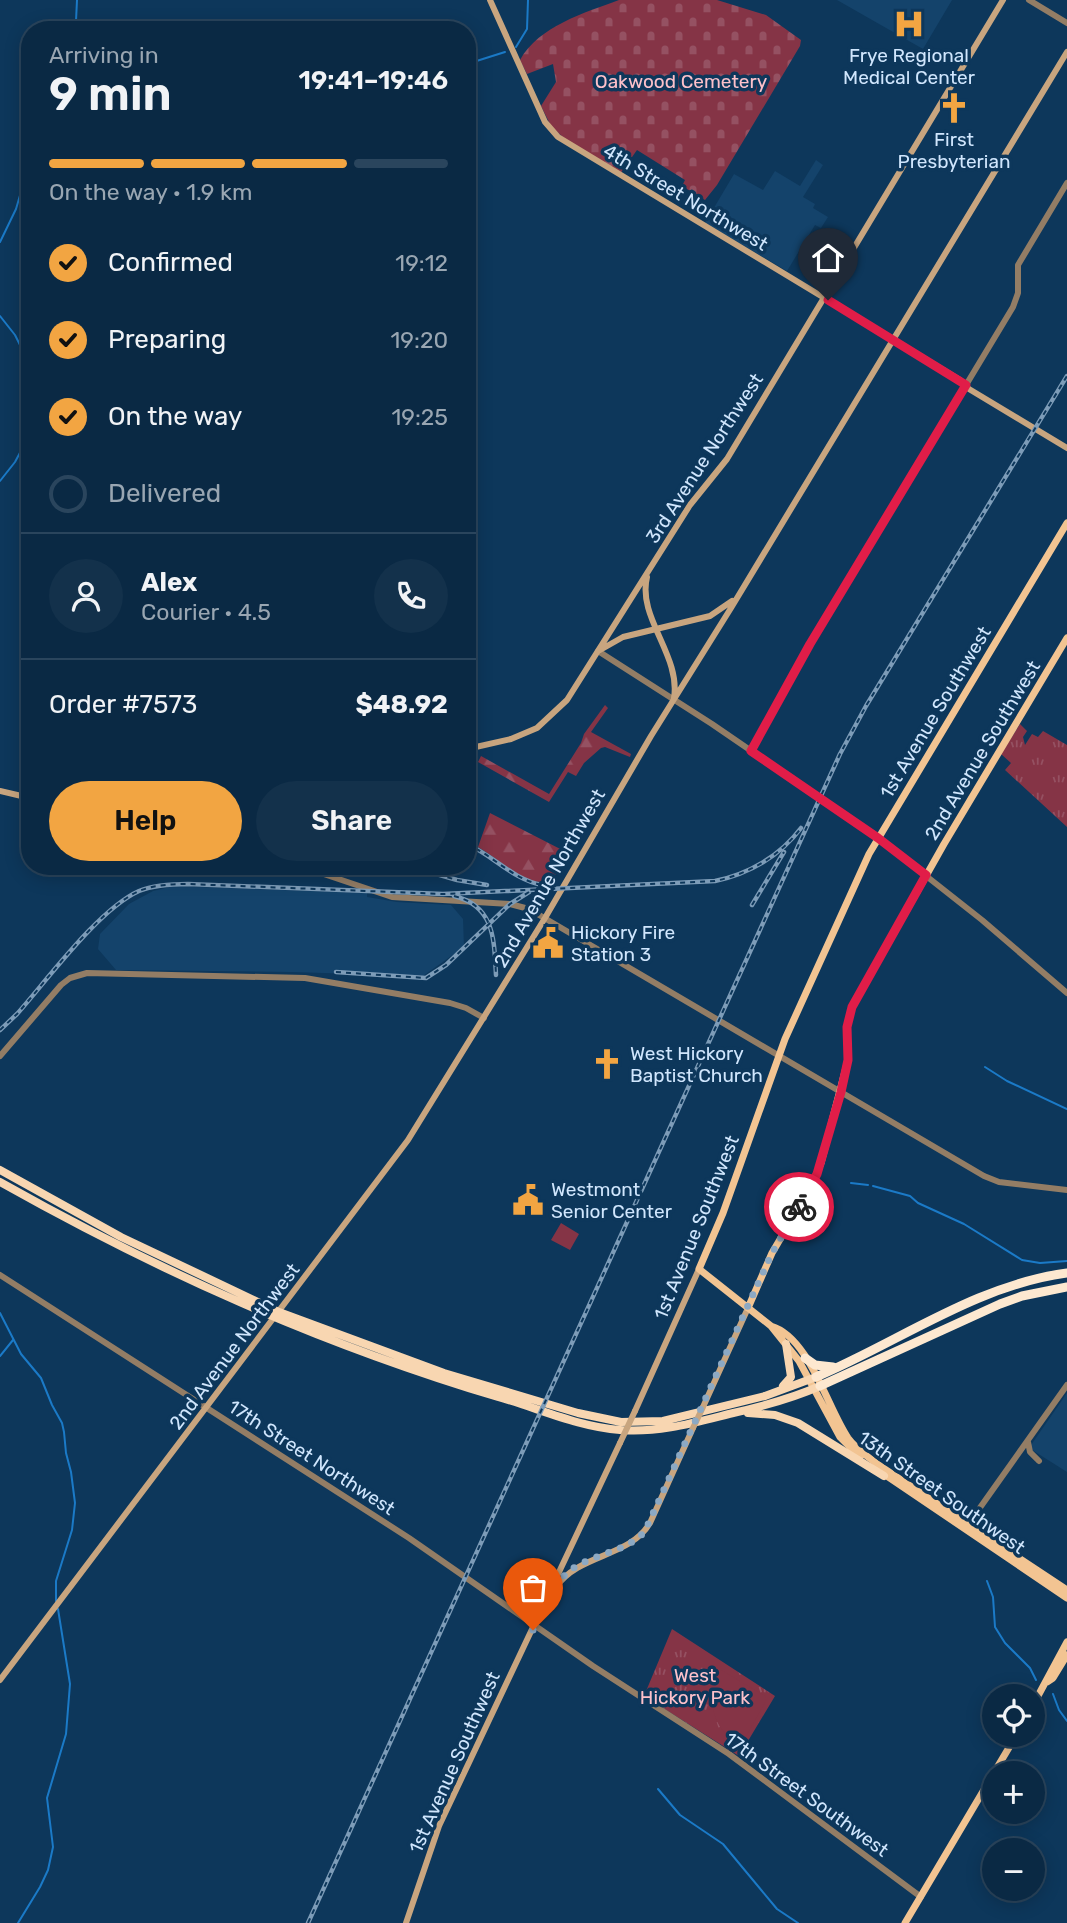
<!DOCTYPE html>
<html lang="en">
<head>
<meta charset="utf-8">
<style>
	:root { --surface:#0a2944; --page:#13314b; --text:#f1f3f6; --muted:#99a6b2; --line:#2a455d; --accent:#f2a542 }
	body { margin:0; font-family:Rubik,sans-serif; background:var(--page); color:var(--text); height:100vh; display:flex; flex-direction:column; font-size:26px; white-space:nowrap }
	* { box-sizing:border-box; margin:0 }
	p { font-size:23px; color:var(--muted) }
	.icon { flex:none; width:38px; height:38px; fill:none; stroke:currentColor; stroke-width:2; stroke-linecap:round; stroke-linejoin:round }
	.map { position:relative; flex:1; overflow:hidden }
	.drawer { position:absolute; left:21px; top:21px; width:455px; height:854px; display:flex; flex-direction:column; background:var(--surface); border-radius:28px; box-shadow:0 4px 18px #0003,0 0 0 2px var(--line) }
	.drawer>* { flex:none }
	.buttons { position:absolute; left:982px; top:1684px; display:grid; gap:14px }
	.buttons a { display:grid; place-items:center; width:63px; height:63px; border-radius:50%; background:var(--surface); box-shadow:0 4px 18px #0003,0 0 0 2px var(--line); font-size:35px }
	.pin { position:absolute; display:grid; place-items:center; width:60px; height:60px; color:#fff; margin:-72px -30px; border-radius:50% 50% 50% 0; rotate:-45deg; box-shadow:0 0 7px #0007 }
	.pin .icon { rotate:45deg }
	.courier { position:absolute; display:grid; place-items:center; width:70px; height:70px; margin:-35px; border:5px solid #e11d48; border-radius:50%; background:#fff; color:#222; box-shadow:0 2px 9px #0007 }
	.summary em { font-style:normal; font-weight:600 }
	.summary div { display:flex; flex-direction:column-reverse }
	.summary { display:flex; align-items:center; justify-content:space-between; height:119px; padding:0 28px }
	h1 { font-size:46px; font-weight:600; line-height:52px }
	.bar { display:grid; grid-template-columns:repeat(4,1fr); gap:10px 7px; align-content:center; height:84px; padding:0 28px }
	.bar i { height:9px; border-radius:5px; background:var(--line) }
	.bar .selected { background:var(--accent) }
	.bar p { grid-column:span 4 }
	.line { display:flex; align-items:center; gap:18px; padding:0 28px; border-top:2px solid var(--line) }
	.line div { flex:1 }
	.round { display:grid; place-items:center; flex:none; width:74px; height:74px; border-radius:37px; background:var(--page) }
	ol { padding:0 28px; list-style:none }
	li { display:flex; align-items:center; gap:21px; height:77px }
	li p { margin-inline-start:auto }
	li .icon { padding:7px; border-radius:50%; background:var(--accent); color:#111; stroke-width:4 }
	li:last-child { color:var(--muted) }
	li i { width:38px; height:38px; border:4px solid var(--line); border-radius:50% }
	.action { display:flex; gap:14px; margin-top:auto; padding:14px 28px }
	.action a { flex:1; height:80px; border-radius:42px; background:var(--accent); color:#111; font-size:28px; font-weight:600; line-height:80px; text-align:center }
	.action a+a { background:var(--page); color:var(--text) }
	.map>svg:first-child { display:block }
</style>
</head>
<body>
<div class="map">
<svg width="1067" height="1923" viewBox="0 0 1067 1923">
	<defs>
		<pattern id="grass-tufts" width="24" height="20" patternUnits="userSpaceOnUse" patternTransform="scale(1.75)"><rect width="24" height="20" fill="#853446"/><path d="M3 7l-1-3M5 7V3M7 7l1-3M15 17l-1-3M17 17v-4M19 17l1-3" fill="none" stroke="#955162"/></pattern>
		<pattern id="forest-firs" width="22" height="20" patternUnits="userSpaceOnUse" patternTransform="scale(1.75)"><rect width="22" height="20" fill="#853446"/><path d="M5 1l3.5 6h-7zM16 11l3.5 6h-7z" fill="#955162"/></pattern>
		<pattern id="cemetery-stones" width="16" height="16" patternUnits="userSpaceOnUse" patternTransform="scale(1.75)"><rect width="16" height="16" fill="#853446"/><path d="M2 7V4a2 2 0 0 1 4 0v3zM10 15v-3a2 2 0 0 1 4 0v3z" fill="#955162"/></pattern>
	</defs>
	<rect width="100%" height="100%" fill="#0d375b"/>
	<!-- built -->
	<path fill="#14436b" d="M837 0H952L923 49Z
		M816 160 823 165 803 197 815 204 813 208 828 217 821 228 815 225 787 271 705 223 734 174 763 190 775 171 800 186Z
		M174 886 367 893V897L397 902 451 905 463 919 464 947 423 976 291 972 116 970 98 949 100 934 129 904 153 891Z
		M1067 1393V1472L1029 1448Z"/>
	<!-- grass -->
	<path fill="url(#grass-tufts)" d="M1020 724 1027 731 1023 737 1025 745 1032 734 1038 737 1043 731 1067 745V827L1005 770 1011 763 1001 754Z
		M672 1629 775 1696 739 1756 644 1696Z"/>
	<!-- forest -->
	<path fill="url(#forest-firs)" d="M605 705 608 708 591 732 631 754 630 757 605 747 601 748 584 763 576 776 568 772 549 802 478 762 481 756 549 794 581 743 584 734Z
		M490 813 570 854C542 910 513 867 478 847Z"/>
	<!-- cemetery -->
	<path fill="url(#cemetery-stones)" d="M619 0H717L766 15 801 40 800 46 717 185 705 200 682 186 685 180 637 150 620 174 566 140 551 126 541 106 556 82 553 64 527 74 520 60C539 26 584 13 619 0Z"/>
	<!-- pitch -->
	<path fill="#853446" d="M561 1223 579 1234 570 1250 551 1240Z
		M721 1670 765 1696 766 1701 741 1745C711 1729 705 1698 721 1670Z"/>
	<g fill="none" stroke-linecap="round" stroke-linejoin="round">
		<!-- stream -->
		<path stroke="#1b7ac7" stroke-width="2" d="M72 27 76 21 77 0
			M516 47 527 29 528 0
			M467 64 505 52
			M0 242 16 209 30 161
			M0 316 15 335 30 365
			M0 481 15 462 30 434
			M985 1067 1007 1081 1067 1109
			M851 1183 868 1185
			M873 1186 910 1196 918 1203 964 1224 1022 1260 1040 1263 1067 1261
			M0 1313 21 1354 41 1378 52 1405 62 1423 64 1432 66 1453 71 1472 75 1503 72 1530 56 1581V1601
			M0 1356 13 1340
			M987 1581 993 1597 995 1627 1005 1643 1030 1668 1036 1680
			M1053 1694 1059 1710 1067 1721
			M658 1789 680 1815 723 1844 777 1909 798 1923
			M18 1923 40 1887 48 1870 53 1847 47 1798 66 1734 70 1684 58 1609"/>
		<!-- tertiary -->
		<path stroke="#937d65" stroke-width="6" d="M1029 0 1067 23
			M598 651 712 724 878 838 982 920 1067 993
			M751 751 810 644 1013 307 1018 293V265L1067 183
			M300 866 392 897 510 904 529 909 984 1176 999 1182 1067 1190
			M0 1056 61 985 70 978 87 973 305 978 450 1003 466 1008 484 1018
			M0 1275 409 1538 593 1666 729 1754 921 1897
			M1028 1442 1030 1452 1039 1461
			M967 1526 1067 1385"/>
		<!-- secondary -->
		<path stroke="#c8a57f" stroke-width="6" d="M490 0 545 122 558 137 960 380 969 389 1067 448
			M647 577C637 618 681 655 674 698
			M600 650 623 637 710 616 732 601
			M467 749 511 739 537 728 567 700 690 505 727 459 1003 0
			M0 791 30 798
			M703 1407 748 1308
			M635 1411 699 1269
			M556 1587C580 1553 629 1558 650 1523L693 1428
			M0 1680 408 1140 545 918 651 736 731 608 1067 52
			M406 1923 439 1826 620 1443"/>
		<!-- primary -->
		<path stroke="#f2c492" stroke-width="7" d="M1067 523 869 854 785 1039 723 1213 699 1269 771 1326C809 1337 827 1407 848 1438 856 1449 867 1456 877 1464L1067 1590
			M748 1308 772 1253 812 1185 821 1163 848 1060 847 1027 852 1007 944 844 1067 638
			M771 1326 799 1361 840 1437 860 1457
			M881 1472 1067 1598
			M1047 1682 1053 1678 1067 1655
			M1032 1707 1067 1642
			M905 1923 1017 1734"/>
		<!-- trunk -->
		<path stroke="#f8d6b1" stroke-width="8" d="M0 1170 121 1237 279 1312 444 1373 578 1413 621 1422 663 1421 765 1396 816 1377
			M0 1182C160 1272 321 1344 498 1397 538 1408 578 1427 620 1430 658 1433 693 1423 729 1414 760 1407 791 1399 820 1386
			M783 1386 791 1377 786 1344
			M748 1413 775 1415 798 1423 884 1476"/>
		<!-- motorway -->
		<path stroke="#fde8d0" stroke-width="9" d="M805 1358 815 1365 833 1367
			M816 1377C899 1342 976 1285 1067 1273
			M820 1386 1000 1304 1022 1296 1067 1287"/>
		<defs>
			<path id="rail" d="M467 844C494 856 512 879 542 885
				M409 866 457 880 487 885
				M454 896C495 906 494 940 496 975
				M752 905 784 852
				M336 972 426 978 446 965 510 904 529 892
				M0 1030 17 1014C48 979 99 909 139 891 154 885 171 884 188 884L443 894 715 881C749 874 780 856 801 828
				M308 1923 840 754 866 706 1067 376"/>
		</defs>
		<!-- rail casing -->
		<use href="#rail" stroke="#7d9cb8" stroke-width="4.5"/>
		<!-- rail -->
		<use href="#rail" stroke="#0d375b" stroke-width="2" stroke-dasharray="5" stroke-linecap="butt"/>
		<!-- secondary-bridge -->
		<path stroke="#c8a57f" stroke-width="6" d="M693 1428 703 1407
			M620 1443 635 1411"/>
	</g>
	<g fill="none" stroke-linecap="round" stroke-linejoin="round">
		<!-- done -->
		<path stroke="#8ca9c4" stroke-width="7" stroke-dasharray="0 12.6" d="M533 1630C543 1611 550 1588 567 1573 590 1553 625 1554 645 1531L772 1253 799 1207"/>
		<!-- route -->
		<path stroke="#e11d48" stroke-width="9" d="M799 1207 817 1174 841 1092 848 1060 847 1027 852 1007 926 875 878 838 751 751 810 644 966 385 828 300"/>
	</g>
	<!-- icons -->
	<defs>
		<symbol id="hospital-bare" viewBox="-9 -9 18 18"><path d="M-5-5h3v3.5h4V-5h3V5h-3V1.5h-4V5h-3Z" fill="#f2a542" stroke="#0d375b" stroke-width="2.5" paint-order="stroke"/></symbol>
		<symbol id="church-bare" viewBox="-9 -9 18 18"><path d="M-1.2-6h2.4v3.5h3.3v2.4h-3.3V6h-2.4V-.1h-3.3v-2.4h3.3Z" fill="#f2a542" stroke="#0d375b" stroke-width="2.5" paint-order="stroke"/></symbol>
		<symbol id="civic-bare" viewBox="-9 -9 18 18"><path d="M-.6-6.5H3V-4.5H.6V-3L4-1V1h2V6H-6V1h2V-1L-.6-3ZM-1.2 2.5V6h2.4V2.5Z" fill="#f2a542" stroke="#0d375b" stroke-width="2.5" paint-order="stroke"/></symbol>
	</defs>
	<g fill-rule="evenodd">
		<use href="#hospital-bare" x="887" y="2" width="44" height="44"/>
		<use href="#church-bare" x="932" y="86" width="44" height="44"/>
		<use href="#civic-bare" x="526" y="921" width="44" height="44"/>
		<use href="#church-bare" x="585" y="1042" width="44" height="44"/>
		<use href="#civic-bare" x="506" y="1178" width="44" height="44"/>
	</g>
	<g text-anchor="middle" stroke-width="7" stroke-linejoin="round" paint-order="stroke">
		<!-- poi labels -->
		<g font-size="19" fill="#d0e6fd" stroke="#0d375b" text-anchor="start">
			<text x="909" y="62" text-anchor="middle">Frye Regional<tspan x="909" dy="22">Medical Center</tspan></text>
			<text x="954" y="146" text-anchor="middle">First<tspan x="954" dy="22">Presbyterian</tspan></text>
			<text x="571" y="939">Hickory Fire<tspan x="571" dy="22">Station 3</tspan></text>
			<text x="630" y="1060">West Hickory<tspan x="630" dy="22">Baptist Church</tspan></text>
			<text x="551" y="1196">Westmont<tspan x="551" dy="22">Senior Center</tspan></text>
		</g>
		<!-- park labels -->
		<g font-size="19" fill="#fdc1ca" stroke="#0d375b">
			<text x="681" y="88">Oakwood Cemetery</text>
			<text x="695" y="1682">West<tspan x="695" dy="22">Hickory Park</tspan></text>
		</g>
		<!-- street labels -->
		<g font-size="19" fill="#d0e6fd" stroke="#0d375b">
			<text transform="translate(686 197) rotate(31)" y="7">4th Street Northwest</text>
			<text transform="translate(704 458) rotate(-57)" y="7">3rd Avenue Northwest</text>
			<text transform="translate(935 712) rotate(-59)" y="7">1st Avenue Southwest</text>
			<text transform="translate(982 750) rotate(-59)" y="7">2nd Avenue Southwest</text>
			<text transform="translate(549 878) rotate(-60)" y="7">2nd Avenue Northwest</text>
			<text transform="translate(696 1227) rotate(-68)" y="7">1st Avenue Southwest</text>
			<text transform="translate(234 1346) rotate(-53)" y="7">2nd Avenue Northwest</text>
			<text transform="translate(312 1457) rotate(33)" y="7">17th Street Northwest</text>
			<text transform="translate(942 1492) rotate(35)" y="7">13th Street Southwest</text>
			<text transform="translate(454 1762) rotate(-66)" y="7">1st Avenue Southwest</text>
			<text transform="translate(807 1794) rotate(36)" y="7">17th Street Southwest</text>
		</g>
	</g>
</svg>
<div class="buttons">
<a><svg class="icon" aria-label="locate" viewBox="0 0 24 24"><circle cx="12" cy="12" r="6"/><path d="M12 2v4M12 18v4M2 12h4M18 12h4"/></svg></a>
<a>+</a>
<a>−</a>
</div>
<div class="pin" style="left:533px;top:1630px;background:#ea580c"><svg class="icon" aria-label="bag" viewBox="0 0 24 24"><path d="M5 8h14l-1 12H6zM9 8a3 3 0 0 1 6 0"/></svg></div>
<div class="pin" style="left:828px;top:300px;background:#1f2937"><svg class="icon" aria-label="home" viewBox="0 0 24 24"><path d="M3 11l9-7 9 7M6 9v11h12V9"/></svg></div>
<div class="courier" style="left:799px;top:1207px"><svg class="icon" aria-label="bike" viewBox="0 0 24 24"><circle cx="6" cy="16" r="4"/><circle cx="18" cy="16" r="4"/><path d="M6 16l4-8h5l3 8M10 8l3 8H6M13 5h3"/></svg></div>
<section class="drawer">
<div class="summary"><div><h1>9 min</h1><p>Arriving in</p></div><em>19:41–19:46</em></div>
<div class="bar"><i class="selected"></i><i class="selected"></i><i class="selected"></i><i></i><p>On the way · 1.9 km</p></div>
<ol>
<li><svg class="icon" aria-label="check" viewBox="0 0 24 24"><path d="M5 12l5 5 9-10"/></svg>Confirmed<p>19:12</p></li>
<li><svg class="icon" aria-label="check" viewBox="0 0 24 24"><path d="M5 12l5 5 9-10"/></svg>Preparing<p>19:20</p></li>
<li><svg class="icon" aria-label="check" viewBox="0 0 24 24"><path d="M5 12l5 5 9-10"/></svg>On the way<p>19:25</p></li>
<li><i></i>Delivered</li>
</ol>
<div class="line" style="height:126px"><a class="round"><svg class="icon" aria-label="person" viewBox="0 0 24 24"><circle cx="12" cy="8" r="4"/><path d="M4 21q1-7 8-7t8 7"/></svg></a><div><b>Alex</b><p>Courier · 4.5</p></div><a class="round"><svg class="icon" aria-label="phone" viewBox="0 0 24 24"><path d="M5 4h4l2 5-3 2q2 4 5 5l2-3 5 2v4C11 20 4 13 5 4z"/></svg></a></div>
<div class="line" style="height:91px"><div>Order #7573</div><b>$48.92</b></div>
<div class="action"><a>Help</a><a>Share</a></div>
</section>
</div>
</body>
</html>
